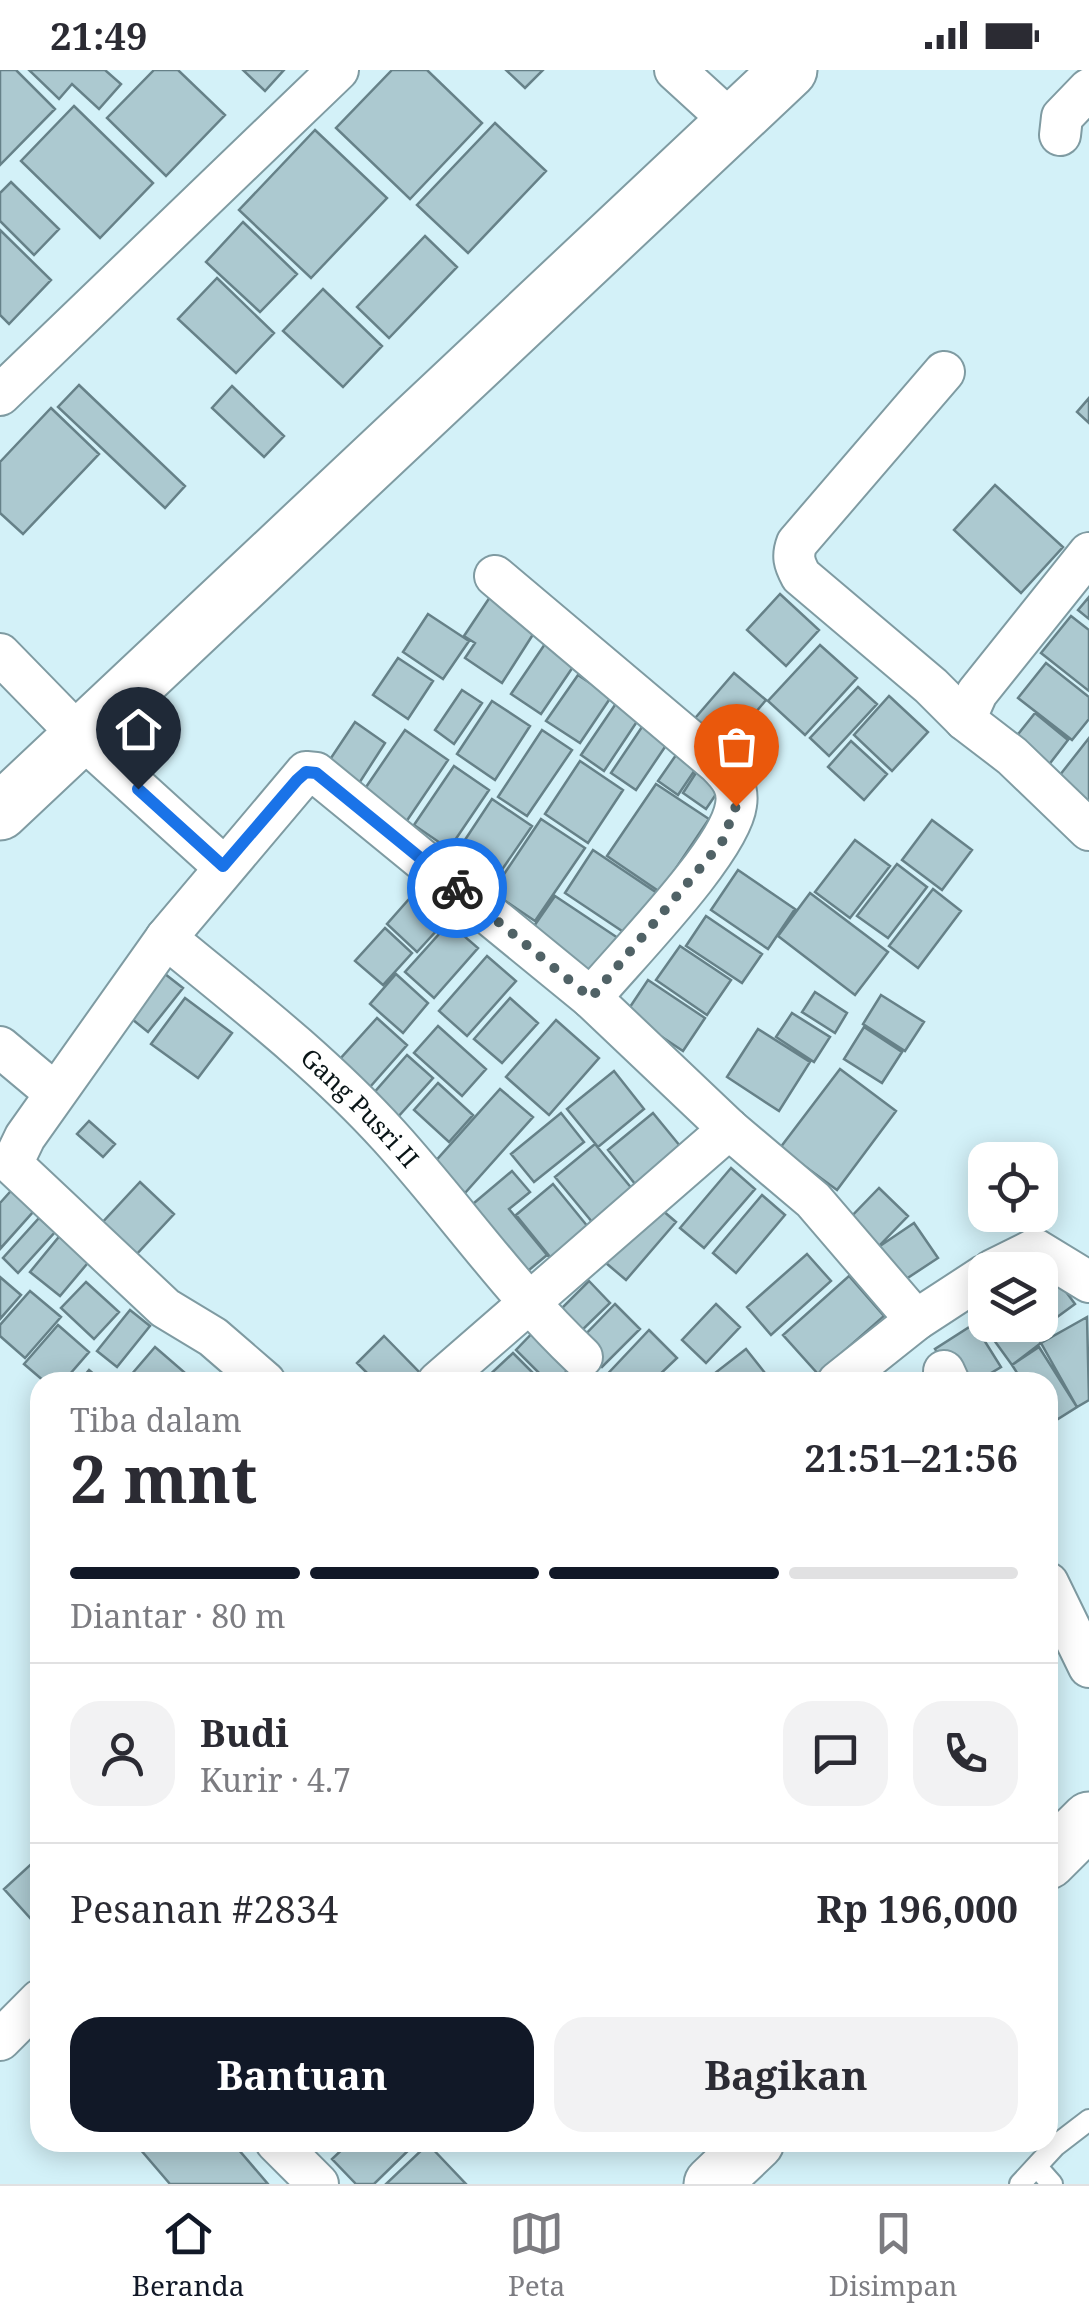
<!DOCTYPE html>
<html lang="id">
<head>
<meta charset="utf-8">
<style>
	:root { --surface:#fff; --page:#f2f2f3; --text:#2b2b33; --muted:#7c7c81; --line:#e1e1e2; --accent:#111827 }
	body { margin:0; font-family:"Noto Serif",serif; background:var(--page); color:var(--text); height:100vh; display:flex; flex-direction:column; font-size:38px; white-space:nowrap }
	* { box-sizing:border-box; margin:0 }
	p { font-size:32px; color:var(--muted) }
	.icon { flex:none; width:55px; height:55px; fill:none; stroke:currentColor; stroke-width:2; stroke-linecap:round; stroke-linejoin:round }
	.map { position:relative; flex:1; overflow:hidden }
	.details { position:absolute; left:30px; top:1302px; width:1028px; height:780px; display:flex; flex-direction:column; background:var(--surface); border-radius:30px; box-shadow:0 5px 25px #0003 }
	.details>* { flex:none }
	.tools { position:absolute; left:968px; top:1072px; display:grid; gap:20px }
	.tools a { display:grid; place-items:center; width:90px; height:90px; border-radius:20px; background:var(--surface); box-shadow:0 5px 25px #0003; font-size:50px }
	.pin { position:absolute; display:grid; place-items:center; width:85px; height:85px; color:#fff; margin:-102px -42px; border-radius:50% 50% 50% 0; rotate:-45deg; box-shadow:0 0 10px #0007 }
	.pin .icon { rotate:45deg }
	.courier { position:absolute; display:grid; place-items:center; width:100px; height:100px; margin:-50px; border:8px solid #1a73e8; border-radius:50%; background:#fff; color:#222; box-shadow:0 2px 12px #0007 }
	.summary em { font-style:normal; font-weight:700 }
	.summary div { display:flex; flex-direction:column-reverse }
	.summary { display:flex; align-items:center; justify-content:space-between; height:170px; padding:0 40px }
	h1 { font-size:65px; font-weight:700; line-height:75px }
	.bar { display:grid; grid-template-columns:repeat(4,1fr); gap:15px 10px; align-content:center; height:120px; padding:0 40px }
	.bar i { height:12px; border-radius:8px; background:var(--line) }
	.bar .selected { background:var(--accent) }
	.bar p { grid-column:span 4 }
	.line { display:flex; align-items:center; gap:25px; padding:0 40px; border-top:2px solid var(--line) }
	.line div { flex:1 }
	.round { display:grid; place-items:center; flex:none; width:105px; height:105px; border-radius:30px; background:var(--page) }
	.action { display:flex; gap:20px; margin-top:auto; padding:20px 40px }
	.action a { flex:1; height:115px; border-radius:30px; background:var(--accent); color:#fff; font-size:40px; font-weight:700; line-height:115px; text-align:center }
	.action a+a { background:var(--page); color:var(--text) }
	.status { display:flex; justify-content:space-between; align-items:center; height:70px; padding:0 50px; background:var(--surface); direction:ltr }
	.status svg { height:28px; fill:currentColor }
	.tabs { display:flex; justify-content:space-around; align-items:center; height:140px; border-top:2px solid var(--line); background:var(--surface); font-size:28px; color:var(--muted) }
	.tabs a { display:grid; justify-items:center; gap:5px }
	.tabs .selected { color:var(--accent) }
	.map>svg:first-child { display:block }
</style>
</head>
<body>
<div class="status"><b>21:49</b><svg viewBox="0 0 49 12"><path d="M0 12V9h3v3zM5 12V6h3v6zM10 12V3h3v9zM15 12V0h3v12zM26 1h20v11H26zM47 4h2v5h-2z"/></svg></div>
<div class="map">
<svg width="1089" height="2114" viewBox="0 0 1089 2114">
	<rect width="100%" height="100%" fill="#d3f1f8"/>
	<!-- building -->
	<path fill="#acc9d0" stroke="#668188" stroke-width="2.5" d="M0 0H16L55 39 0 95Z
		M29 0H105L121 14 99 39 72 14 59 29Z
		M154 0H178L225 45 166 106 107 48Z
		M243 0H284L265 21Z
		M392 0H427L482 53 410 129 336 58Z
		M506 0H543L525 18Z
		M74 36 153 113 100 168 21 91Z
		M495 53 546 101 468 183 417 135Z
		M315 60 387 128 311 208 239 140Z
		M11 112 59 159 34 185 0 151V123Z
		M243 152 297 204 260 242 206 192Z
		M0 160 51 210 9 254 0 245Z
		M425 166 457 197 389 268 357 237Z
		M217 208 274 263 236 303 178 249Z
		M323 219 382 276 343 317 283 261Z
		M79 315 185 416 165 438 58 337Z
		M232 316 284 366 264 387 212 338Z
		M1089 328V353L1077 342Z
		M51 338 99 384 23 464 0 443V392Z
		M995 415 1063 477 1021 523 954 460Z
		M492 524 539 555 502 613 465 588 475 573 464 566Z
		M780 524 819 560 786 596 747 560Z
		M1089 527V549L1078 540Z
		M428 544 469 571 443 609 403 582Z
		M1071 546 1089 560V621L1041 583Z
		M547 571 577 591 541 644 511 624Z
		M820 575 857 608 805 665 768 631Z
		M398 588 433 611 408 649 373 625Z
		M1046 593 1089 627V649L1072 670 1018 628Z
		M734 603 766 630 723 681 690 654Z
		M578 605 611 627 580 673 546 651Z
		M858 617 877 634 829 686 810 668Z
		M462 620 482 633 454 674 435 660Z
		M889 626 928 662 892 701 854 665Z
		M492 631 530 656 495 710 457 684Z
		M617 632 640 647 604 701 581 685Z
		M1035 643 1068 670 1041 705 1007 678Z
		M648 648 673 665 636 720 611 703Z
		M355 652 385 673 356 718 325 697Z
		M405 660 448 690 406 752 362 723Z
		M542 660 572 680 527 746 498 727Z
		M1089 668V736L1056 710Z
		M851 671 887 704 864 730 828 697Z
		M683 675 703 688 678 725 658 711Z
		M580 691 623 720 588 773 545 744Z
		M703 692 727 708 706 739 683 723Z
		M454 696 489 720 449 779 414 755Z
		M656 714 709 749 660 822 607 786Z
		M492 729 532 756 490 817 451 791Z
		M541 749 585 778 535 851 492 822Z
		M932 750 972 780 942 820 902 790Z
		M855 770 890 796 850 848 815 822Z
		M593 780 660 825 631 867 565 823Z
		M897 794 927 817 888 868 857 846Z
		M738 800 795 839 768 879 711 840Z
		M933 819 961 841 918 898 889 876Z
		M417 820 448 848 417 882 387 854Z
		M810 823 888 882 855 925 778 866Z
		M555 826 627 874 597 918 525 869Z
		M706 846 762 884 742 913 686 876Z
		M449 853 478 878 434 928 405 902Z
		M385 858 412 883 383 915 355 891Z
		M680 876 731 910 707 945 656 910Z
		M487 886 516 911 467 966 439 941Z
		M156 897 183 918 148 962 122 941Z
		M396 904 428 933 403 963 370 934Z
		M648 910 705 948 683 981 626 943Z
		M815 922 847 943 835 963 802 942Z
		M881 925 924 952 905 981 863 954Z
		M185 928 232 963 198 1008 151 974Z
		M510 928 538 953 502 993 474 969Z
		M792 943 830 967 814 992 776 967Z
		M377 948 407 975 370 1017 340 989Z
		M556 950 599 988 549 1045 506 1007Z
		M438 956 486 999 462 1026 414 983Z
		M864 957 902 982 882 1013 844 989Z
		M758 959 810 992 779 1041 727 1007Z
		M407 985 433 1008 397 1048 372 1025Z
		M840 999 896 1041 837 1120 780 1078Z
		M614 1001 644 1039 598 1077 567 1039Z
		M438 1013 473 1045 449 1072 414 1040Z
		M500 1019 533 1047 465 1123 433 1094Z
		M561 1043 584 1072 534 1112 511 1084Z
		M653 1043 685 1082 639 1119 608 1080Z
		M89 1051 115 1074 103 1087 77 1064Z
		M595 1074 643 1132 602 1164 555 1107Z
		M731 1098 755 1119 704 1178 680 1158Z
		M512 1101 530 1122 509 1139 547 1185 517 1210 461 1144Z
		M140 1112 174 1144 134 1187 100 1155Z
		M18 1113 41 1133 0 1179V1133Z
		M553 1114 593 1163 555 1193 516 1145Z
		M879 1118 908 1146 877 1178 848 1150Z
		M762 1125 785 1145 736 1203 713 1183Z
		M655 1134 676 1152 626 1210 606 1193Z
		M39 1148 55 1162 18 1203 3 1188Z
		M914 1153 938 1188 900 1213 877 1178Z
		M62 1163 92 1188 60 1226 30 1202Z
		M807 1184 831 1211 771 1265 747 1237Z
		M1039 1185 1075 1234 1038 1261 1033 1255H1040Z
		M849 1206 884 1246 818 1304 783 1265Z
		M0 1207 21 1225 0 1249Z
		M589 1211 610 1233 575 1267 554 1246Z
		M86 1212 119 1242 94 1269 61 1238Z
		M30 1221 61 1247 25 1288 0 1266V1255Z
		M615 1234 640 1259 602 1297 578 1272Z
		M716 1234 740 1257 706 1293 682 1270Z
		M130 1240 150 1256 117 1297 97 1281Z
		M985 1243V1255H1027L1041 1273 1012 1295 978 1248Z
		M1087 1247 1089 1330 1077 1337 1041 1273Z
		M541 1254 577 1291 556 1312H548L516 1280Z
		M974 1254 1001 1297 976 1312H956L935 1279Z
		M58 1255 89 1282 63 1312H45L24 1294Z
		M649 1260 677 1288 652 1312H600Z
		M384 1266 423 1306 416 1312H376L357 1293Z
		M155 1277 184 1302 175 1312H125Z
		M1039 1277 1077 1337 1050 1354 1048 1312H1023L1012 1295Z
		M746 1279 772 1312H708L706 1310Z
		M513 1283 542 1312H482Z
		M89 1300 103 1312H79Z
		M40 1786V1859L4 1819Z
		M134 2072H232L268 2114H170Z
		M350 2072H417L374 2114H356L332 2089Z
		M428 2074 466 2114H386Z"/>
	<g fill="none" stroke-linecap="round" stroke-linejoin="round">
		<defs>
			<path id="lane" d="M1055 2076 1089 2050
				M1037 2097 1052 2114
				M1020 2114 1055 2076 1048 2068"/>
			<g id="street">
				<path d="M675 0 733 53"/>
				<path d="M1060 65 1062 47 1089 19"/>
				<path d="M944 302 797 473C792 486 794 493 801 506L931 616 965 650 1012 686 1089 760"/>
				<path d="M0 325 338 0"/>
				<path d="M495 506 718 694C730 706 739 717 736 735 730 781 625 887 591 928"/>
				<path d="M0 584 81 667 223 796"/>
				<path d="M965 650 977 623 1089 483"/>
				<path id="s1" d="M166 868C243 931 323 993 390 1067 456 1140 510 1219 582 1287"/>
				<path d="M0 977 55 1023"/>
				<path d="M993 1200 1035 1179 1089 1212"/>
				<path d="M944 1301 949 1312"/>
				<path d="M265 1312 213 1267 165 1238 12 1094 25 1067 166 868 306 702 316 703 591 928 729 1059 813 1130 916 1250"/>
				<path d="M438 1312 729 1059"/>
				<path d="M838 1312 916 1250 985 1205"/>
				<path d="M1048 1513 1089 1597"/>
				<path d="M0 1970 40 1930"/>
				<path d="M276 2072 318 2114"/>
			</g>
			<path id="secondary" d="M0 742 789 0
				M1048 1791 1089 1750
				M712 2114 756 2072"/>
		</defs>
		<!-- lane casing -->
		<use href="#lane" stroke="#7f9ba2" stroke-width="24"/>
		<!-- street casing -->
		<use href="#street" stroke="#7f9ba2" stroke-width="44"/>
		<!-- secondary casing -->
		<use href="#secondary" stroke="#7f9ba2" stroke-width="59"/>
		<!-- lane -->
		<use href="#lane" stroke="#fff" stroke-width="20"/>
		<!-- street -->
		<use href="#street" stroke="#fff" stroke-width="40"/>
		<!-- secondary -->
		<use href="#secondary" stroke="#fff" stroke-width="55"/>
	</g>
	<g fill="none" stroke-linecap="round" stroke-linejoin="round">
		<!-- done -->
		<path stroke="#506266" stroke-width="10" stroke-dasharray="0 18" d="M457 818 591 928 722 772 736 736"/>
		<!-- route -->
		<path stroke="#1a73e8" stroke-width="12" d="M138 719 223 796 297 710 306 702 316 703 457 818"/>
	</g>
	<g text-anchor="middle" stroke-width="8" stroke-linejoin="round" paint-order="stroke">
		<!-- street labels -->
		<g font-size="25" fill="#0a1517" stroke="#fff">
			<text dy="9" stroke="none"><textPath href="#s1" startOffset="258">Gang Pusri II</textPath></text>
		</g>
	</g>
</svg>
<div class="tools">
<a><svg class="icon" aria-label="locate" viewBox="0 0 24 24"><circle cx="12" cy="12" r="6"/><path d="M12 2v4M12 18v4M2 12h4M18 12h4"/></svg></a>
<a><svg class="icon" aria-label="layers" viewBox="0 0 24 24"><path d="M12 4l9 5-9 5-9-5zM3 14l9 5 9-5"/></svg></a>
</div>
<div class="pin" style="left:736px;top:736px;background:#ea580c"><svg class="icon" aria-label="bag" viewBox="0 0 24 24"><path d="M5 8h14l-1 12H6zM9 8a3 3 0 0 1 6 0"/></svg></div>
<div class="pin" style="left:138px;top:719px;background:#1f2937"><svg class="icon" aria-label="home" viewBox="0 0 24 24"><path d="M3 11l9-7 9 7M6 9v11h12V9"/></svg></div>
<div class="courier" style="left:457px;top:818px"><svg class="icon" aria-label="bike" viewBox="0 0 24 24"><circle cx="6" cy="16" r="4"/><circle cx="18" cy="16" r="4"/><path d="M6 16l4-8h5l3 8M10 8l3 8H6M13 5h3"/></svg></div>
<section class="details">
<div class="summary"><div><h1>2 mnt</h1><p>Tiba dalam</p></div><em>21:51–21:56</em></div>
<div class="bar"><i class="selected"></i><i class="selected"></i><i class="selected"></i><i></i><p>Diantar · 80 m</p></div>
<div class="line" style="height:180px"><a class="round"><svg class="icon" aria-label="person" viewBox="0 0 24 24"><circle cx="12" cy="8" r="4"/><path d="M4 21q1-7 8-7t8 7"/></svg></a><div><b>Budi</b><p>Kurir · 4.7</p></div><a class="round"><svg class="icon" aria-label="chat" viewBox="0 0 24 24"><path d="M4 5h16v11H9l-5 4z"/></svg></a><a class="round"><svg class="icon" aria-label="phone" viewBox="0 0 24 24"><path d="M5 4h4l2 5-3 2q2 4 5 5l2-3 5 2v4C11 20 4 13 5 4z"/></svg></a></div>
<div class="line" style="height:130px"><div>Pesanan #2834</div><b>Rp 196,000</b></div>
<div class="action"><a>Bantuan</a><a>Bagikan</a></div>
</section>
</div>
<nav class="tabs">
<a class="selected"><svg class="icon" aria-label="home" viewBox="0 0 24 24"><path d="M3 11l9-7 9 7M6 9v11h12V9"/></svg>Beranda</a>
<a><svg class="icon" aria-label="map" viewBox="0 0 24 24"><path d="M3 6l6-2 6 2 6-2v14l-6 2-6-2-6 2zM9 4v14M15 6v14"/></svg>Peta</a>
<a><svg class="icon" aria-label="saved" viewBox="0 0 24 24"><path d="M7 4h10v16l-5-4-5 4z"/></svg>Disimpan</a>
</nav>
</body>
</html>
